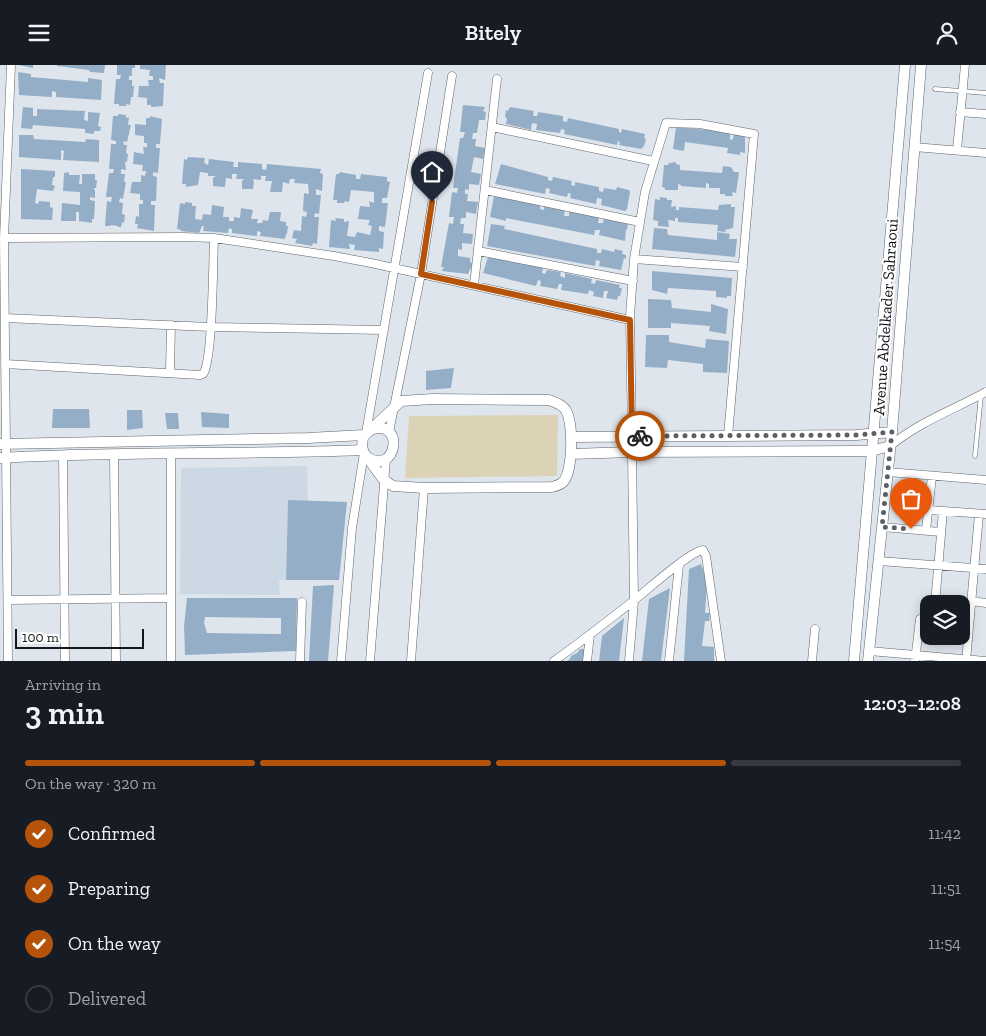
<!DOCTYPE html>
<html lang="en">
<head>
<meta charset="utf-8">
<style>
	:root { --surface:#171b24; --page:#20242c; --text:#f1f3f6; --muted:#9ea1a6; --line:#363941; --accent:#b45309 }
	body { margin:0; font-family:"Zilla Slab",serif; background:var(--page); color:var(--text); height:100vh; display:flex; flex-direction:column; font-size:19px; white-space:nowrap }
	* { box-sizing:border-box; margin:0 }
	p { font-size:16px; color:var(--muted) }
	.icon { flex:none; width:28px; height:28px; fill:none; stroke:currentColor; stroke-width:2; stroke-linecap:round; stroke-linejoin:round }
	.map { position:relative; height:596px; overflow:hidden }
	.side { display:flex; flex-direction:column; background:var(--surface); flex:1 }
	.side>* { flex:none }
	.buttons { position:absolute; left:920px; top:530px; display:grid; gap:10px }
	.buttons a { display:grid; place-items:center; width:50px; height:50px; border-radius:10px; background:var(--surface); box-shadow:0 2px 12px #0003; font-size:25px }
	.scale { position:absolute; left:15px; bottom:12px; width:129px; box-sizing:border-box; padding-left:5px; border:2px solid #151719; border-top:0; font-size:14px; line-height:18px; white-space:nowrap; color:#151719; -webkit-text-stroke:4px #fff; paint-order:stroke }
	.pin { position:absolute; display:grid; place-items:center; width:42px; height:42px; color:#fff; margin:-51px -21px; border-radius:50% 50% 50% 0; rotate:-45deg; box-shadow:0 0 5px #0007 }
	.pin .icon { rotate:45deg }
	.courier { position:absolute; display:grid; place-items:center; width:50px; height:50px; margin:-25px; border:4px solid #b45309; border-radius:50%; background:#fff; color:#222; box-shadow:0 1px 6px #0007 }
	.overview em { font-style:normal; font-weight:600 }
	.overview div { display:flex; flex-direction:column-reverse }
	.overview { display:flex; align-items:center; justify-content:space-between; height:85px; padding:0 25px }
	h1 { font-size:32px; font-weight:600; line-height:38px }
	.bar { display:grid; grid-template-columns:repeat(4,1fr); gap:8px 5px; align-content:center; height:60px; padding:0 25px }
	.bar i { height:6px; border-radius:4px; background:var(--line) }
	.bar .on { background:var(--accent) }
	.bar p { grid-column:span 4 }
	ol { padding:0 25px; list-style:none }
	li { display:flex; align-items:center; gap:15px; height:55px }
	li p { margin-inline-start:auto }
	li .icon { padding:5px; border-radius:50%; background:var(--accent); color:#fff; stroke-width:4 }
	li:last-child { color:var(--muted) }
	li i { width:28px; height:28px; border:2px solid var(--line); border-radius:50% }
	header { display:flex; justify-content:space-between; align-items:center; height:65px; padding:0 25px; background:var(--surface); font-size:22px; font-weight:600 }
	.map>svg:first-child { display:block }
</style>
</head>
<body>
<header><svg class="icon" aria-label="menu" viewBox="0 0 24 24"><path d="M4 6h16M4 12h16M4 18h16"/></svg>Bitely<svg class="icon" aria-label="person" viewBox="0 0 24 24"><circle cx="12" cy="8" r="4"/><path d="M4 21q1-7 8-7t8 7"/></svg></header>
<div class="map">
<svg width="986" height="596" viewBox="0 0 986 596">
	<rect width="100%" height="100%" fill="#dfe5ec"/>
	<!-- built -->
	<path fill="#ccd9e5" d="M307 401 308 436H288L286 515 279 516 280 530 180 529 181 403Z"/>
	<!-- green -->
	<path fill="#dcd3b7" d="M558 350 557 411 405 413 409 351Z"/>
	<!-- building -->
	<path fill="#95aec7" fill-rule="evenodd" d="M19 0H33V3Z
		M57 0H105L104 8 90 7 89 5 57 1Z
		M117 0H135V3H132V11H129V15H132V21H134L133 32H131L130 40 126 39V41H119V39H114L116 14H120L121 10H117Z
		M140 0H166L165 15 159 13 160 18H164L163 41 151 42V40H147V33L138 32 139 21H149L148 15H153V11H149L150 5 140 4Z
		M18 7 31 9V12L88 17V13L102 15 101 35 56 32V27L52 26V32L19 30Z
		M463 40 485 42 483 46 486 47 485 55H479L477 68H473L472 74H476L475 81 485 83 483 94 474 92 471 107 481 109 479 120 469 119V125L465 124V129H468L467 136 478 137 476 149 466 147V153H461L460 159H464L463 168 473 169 472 179 462 178V185L458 184V191L470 193V197L473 198 468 209 442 206 444 202H441L449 158 453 159 454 152H449L452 127 457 128 458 123H453L460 73H463L465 67H460Z
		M23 42 33 43V51H37V44L85 46 84 55 88 56V47L100 48 98 61 101 62 100 66H94V69L85 68V64L33 60 32 64 21 63Z
		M510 42 534 46 533 51H537L538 47 563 51V56L567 57 568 53 619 64V67L621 68 622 64 645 69 644 73 646 74 644 81 641 84 619 80 620 77 618 76 617 80 564 69 565 65 561 64 560 68 536 65 537 59 532 58 531 65 506 59 507 53 505 52 506 45 508 46Z
		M118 49 126 50V53L129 52 128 60H131L127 77 123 76 124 80H127L126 88 128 89 127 97H125L126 105 121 104V109H125L124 117H126L123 134 120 133 119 137 123 138 122 149 125 150 124 158 122 157 121 162H118V161L110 160V161H105L107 136 111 137 112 132H106L109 108H113L114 104H109L111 79H116V76L111 75 113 51H118Z
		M150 51 162 54 160 79H156V83H160L158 108 153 107V111L157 112 156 136H151V140H155L154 166 137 163 138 159H135L136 151 139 152V139H143V135H140V129L130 128 132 117H141V110L145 111 146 106H142L143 100 133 99 134 87 144 89 143 82H147V78H144V71L135 70V59L146 60V53H150Z
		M676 62 730 67V75L733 74 734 68 745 69V88L740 87V90L727 88 728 83 685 77 684 86 673 84Z
		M19 70H33L34 74 85 77 86 74 99 75V97L63 95 64 86 61 85V95L19 92Z
		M188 92 205 93 204 98 208 100 209 94 234 97 233 102H238V97L262 99V104L266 105 267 99 321 104 320 108 323 109 322 126 316 124V130H321L319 149 315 148 314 152H319L317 179 313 178 312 181 295 178 297 174 292 173 294 165 301 166 302 151 306 152 307 147 303 146 304 128 309 129 308 119 294 118 295 114H290L289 119 283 117 282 127H270L272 116H265L266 111H261V115L253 114 254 117 253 124H242V116L244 114H236L237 109H232V114L226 113 225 122 213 121V113L216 111H208V108L200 107 198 120 186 122V119H182L184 94 187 95Z
		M676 97V99L680 100V105L722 108 723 101 731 102 734 107H739L736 128 732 127 733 131H725V129H720V123H709V119L706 118V123L681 121V120L678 119V125H665V123L662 122 664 100H668L669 98Z
		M501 99 548 112V115L552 116 553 112 572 116 571 120 575 121V117L599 122V126L603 127 604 123 616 125 617 122 629 125 630 127 627 144 625 146 601 140 602 134 597 133 596 139 570 133 571 129 568 128 567 132 549 128 550 124 546 123 545 129 495 119Z
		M21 104 55 106V112H53L52 120 55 121 53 126 37 124 35 138 38 139 39 136 50 137V142L53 143 52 155 21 154Z
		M69 107V110H80L79 119H82V109H95V115H97L96 123H94V125H95V133L90 132V135L95 136 94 154H92V158L79 156V147H76V156H61L62 138 80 140V127L63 126 64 108Z
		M340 107 356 110V114H360L361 109 387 112V116L390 117 387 133H382V138H388L385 162 379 161V166L384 167 383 184 379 183V187L354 185 355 180 349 179 350 184 329 182 331 155 336 156 335 153 344 154V157L349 156 347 171 355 172 357 167 370 170 372 161 368 160 370 155 358 154 360 141 370 142 369 136 374 138V127L351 125 349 137 345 136 344 138H337V135H333L336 109H339Z
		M494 131 540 140V144L544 145V141L565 145 564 151H569V146L599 152 598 158H603L604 153 628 159 627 165 626 164 625 176 599 170 600 165H595L594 170 506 153V156L490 152Z
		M660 132 667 133V135H672L671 142 676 141V145H679V142L718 145 719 140 731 139V142H735L733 163 725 165 726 167 717 166 718 160 678 157V153H675V156L668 155 669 162 658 161V156L653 155 655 134 660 135Z
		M185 137 192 138V141H196L195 154 202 155 203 149 211 150 212 140 224 142 223 152H229V156H234V152L240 153 241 143 253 145 251 154H258L257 158H262L263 155 268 156 270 147H281L280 156 286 157V161H288L287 169H286L285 174 260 171 261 167 257 166V171L232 168V164L229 163 228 168 203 166 204 161H202L199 168 181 166V165L177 164 180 138 185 139Z
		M491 159 505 161 504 164 597 184V188H601L602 184 614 187 615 184 623 186 622 189 626 190V194L624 193 621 205 599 201 600 196 596 195 595 201 487 181Z
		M654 163 667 164 668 170 717 175V167L730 169 729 174H737L735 192 652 184Z
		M488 192 543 203 542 208 545 209 547 205 561 207 560 211 565 213V208L592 214 591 218 595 219 596 215 620 220 619 223H622L620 231H618L617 235 606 233 608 226H604L603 233 593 231 594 227 589 225 588 229 561 225 562 219H559L557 224 540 221 541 216 538 215 536 221 483 208Z
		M652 206 732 213 731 231H727V233L716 232V226L668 223 667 229 652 225Z
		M648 234 671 235 672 243 711 247V239L728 244 726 269 709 266 710 261 671 258V263H648Z
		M646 270H669V277L705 283 706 274 729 276 727 308 703 307V299L668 295 667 303 645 302Z
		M454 303 451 323 426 325V306Z
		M53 344H89L90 363H52Z
		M127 345H142L143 363 127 365Z
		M201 347 229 349V363L202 362Z
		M165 348H178L179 364H167Z
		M288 435 347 437 339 515H286Z
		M701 499 707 517 705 548H710L709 556H705L702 581 714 582V596H684L689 504Z
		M334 520 328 596H309L313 521Z
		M670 523 661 596H642L649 534Z
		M187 533H297L296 586 185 590 184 561ZM205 552 281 553V569L207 568 204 558Z
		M624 553 619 596H599L602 571Z
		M580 584H585L584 596H567L570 594 571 591 577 588Z"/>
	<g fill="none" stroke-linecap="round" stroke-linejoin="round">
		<defs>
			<path id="lane" d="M935 24 986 28
				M975 391 981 330"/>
			<path id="street" d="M960 47 986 49
				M492 62 653 96
				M914 82 986 88
				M957 85 965 0
				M485 125 640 157
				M4 173 182 172 214 173 334 191 371 198 630 255
				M478 186 633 216
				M634 194 743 202
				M474 220 497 14
				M5 253 210 262 384 265
				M5 299 200 310 203 309C213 297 213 195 214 173
				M170 307 171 260
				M389 367 421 209 452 11
				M366 368 428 8
				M632 371 630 251 634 194 645 127 666 58 700 59 754 69 728 371
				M890 381C919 357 953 345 986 327
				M114 389 116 596
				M63 390 65 596
				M888 407 986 415
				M929 445 986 449
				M882 462 941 467
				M926 465 932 411
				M879 496 986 504
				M8 535 171 533
				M972 536 986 538
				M935 539 943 446
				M869 586 986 596
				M8 596 4 173 11 0
				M171 596V388
				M300 596 302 537
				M341 596 352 463 364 388
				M370 596 386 394
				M411 596 424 423
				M554 596C581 577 606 557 632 537 645 527 690 486 703 485L706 491 721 596
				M587 596 590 570
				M629 596 634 536 632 387
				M669 596 679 500
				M812 596 815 564
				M915 596 920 554H929
				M966 596 979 449"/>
			<path id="secondary" d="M433 334 549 335C555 337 561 339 565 344 574 356 573 407 563 417 560 420 556 421 552 422L424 423 393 421 383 414 364 388 362 382 363 372 401 336Z
				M571 372 856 370 892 367
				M0 379 308 373 364 370
				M571 389 632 387 855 386H871L890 381
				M367 392C397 412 406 352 370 365
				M0 393C121 386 242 390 362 385
				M854 596 905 0
				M868 596 892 367 921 0"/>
		</defs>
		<!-- lane casing -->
		<use href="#lane" stroke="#5f656b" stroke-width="5"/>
		<!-- street casing -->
		<use href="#street" stroke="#5f656b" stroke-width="9"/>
		<!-- secondary casing -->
		<use href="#secondary" stroke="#5f656b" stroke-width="11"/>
		<!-- lane -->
		<use href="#lane" stroke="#fff" stroke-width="4"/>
		<!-- street -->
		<use href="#street" stroke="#fff" stroke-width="8"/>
		<!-- secondary -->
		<use href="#secondary" stroke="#fff" stroke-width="10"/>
	</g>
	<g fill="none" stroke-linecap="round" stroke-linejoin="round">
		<!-- done -->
		<path stroke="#5c5f63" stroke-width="5" stroke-dasharray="0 9" d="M640 371 856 370 892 367 882 462 911 464"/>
		<!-- route -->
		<path stroke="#b45309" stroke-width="6" d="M432 137 421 209 630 255 632 371H640"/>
	</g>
	<g text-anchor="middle" stroke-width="4" stroke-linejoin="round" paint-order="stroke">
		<!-- street labels -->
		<g font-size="16" fill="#151719" stroke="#fff">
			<text transform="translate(885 252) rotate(-86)" y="6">Avenue Abdelkader Sahraoui</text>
		</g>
	</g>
</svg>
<div class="buttons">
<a><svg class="icon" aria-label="layers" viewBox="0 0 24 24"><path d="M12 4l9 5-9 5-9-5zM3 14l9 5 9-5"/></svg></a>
</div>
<div class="scale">100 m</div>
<div class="pin" style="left:911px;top:464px;background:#ea580c"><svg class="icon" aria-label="bag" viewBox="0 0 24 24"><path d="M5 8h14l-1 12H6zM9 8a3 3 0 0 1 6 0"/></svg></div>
<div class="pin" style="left:432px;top:137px;background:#1f2937"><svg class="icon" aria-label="home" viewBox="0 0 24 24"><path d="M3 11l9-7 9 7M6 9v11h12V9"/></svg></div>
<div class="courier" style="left:640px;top:371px"><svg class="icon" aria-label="bike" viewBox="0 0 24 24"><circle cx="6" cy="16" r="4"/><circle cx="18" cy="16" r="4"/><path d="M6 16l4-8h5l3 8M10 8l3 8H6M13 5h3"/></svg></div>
</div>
<section class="side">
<div class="overview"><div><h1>3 min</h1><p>Arriving in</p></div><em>12:03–12:08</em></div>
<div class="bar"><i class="on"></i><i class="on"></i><i class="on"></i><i></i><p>On the way · 320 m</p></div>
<ol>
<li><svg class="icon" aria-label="check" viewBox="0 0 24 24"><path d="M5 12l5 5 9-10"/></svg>Confirmed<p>11:42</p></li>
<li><svg class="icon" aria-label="check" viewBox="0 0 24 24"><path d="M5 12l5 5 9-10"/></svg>Preparing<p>11:51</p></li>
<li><svg class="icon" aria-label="check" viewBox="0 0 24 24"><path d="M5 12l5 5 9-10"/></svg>On the way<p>11:54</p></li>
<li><i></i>Delivered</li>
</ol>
</section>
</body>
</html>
